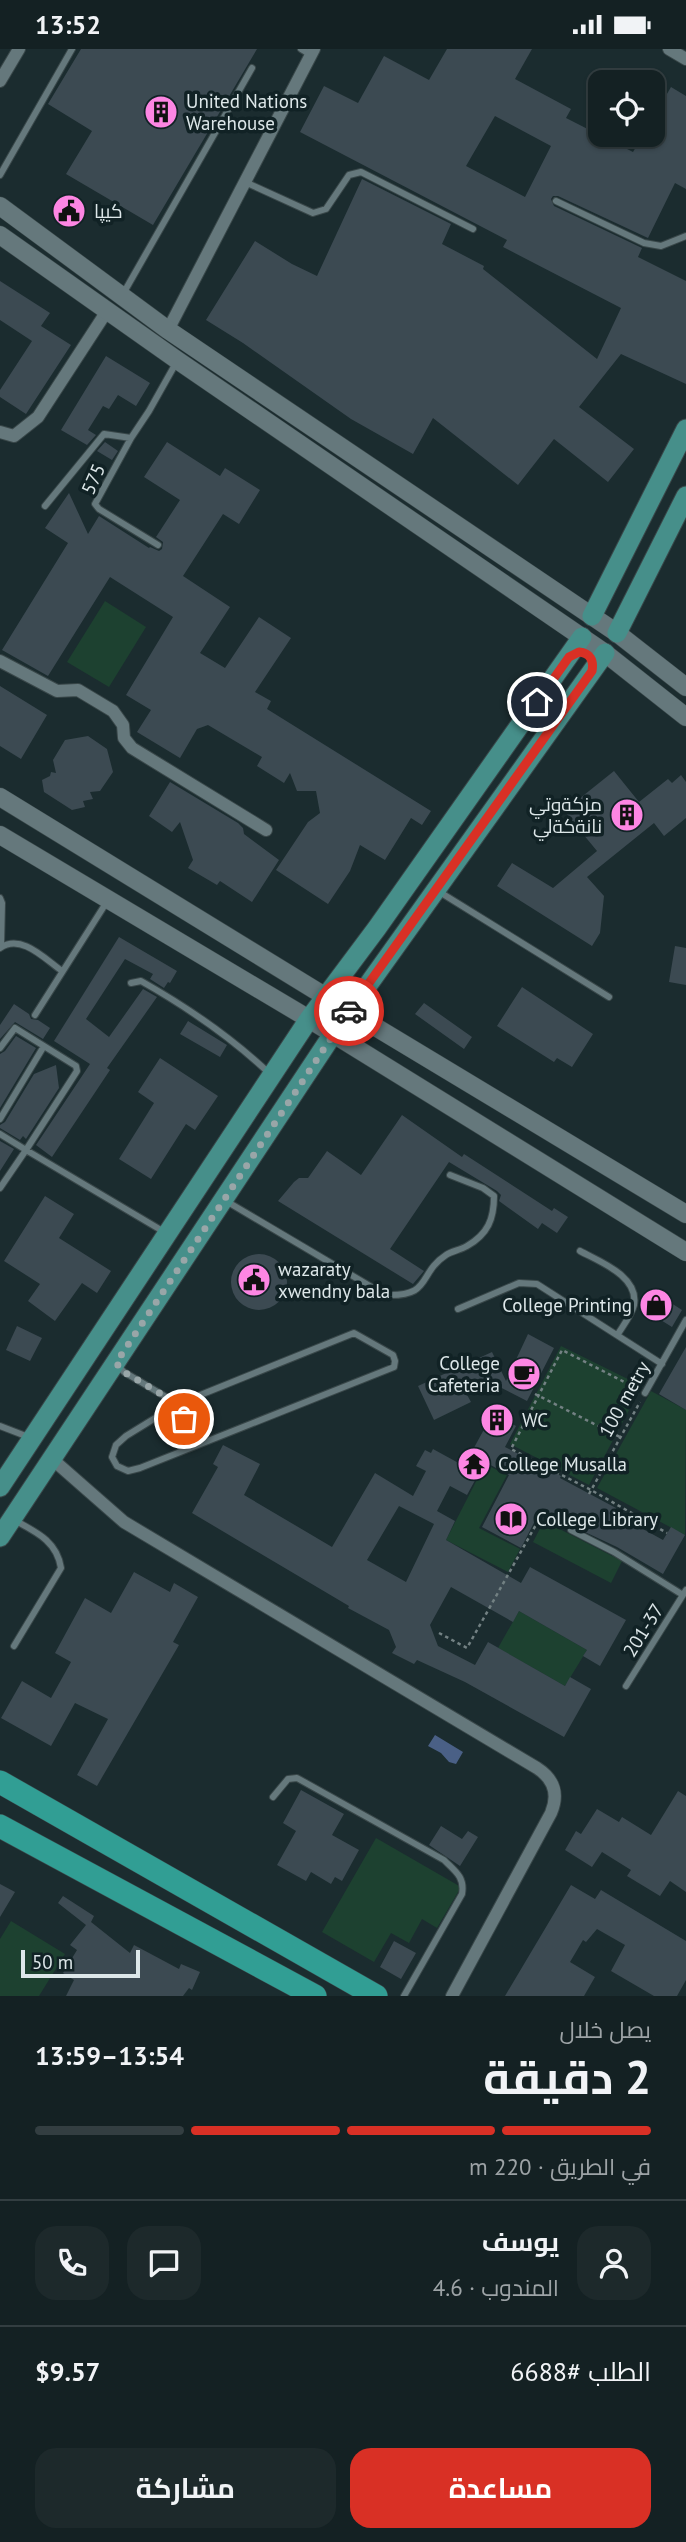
<!DOCTYPE html>
<html lang="ar">
<head>
<meta charset="utf-8">
<style>
	:root { --surface:#142123; --page:#1d292b; --text:#f1f3f6; --muted:#9da3a6; --line:#333e41; --accent:#d93025 }
	body { margin:0; font-family:"PT Sans",Cairo,sans-serif; background:var(--page); color:var(--text); direction:rtl; height:100vh; display:flex; flex-direction:column; font-size:26px; white-space:nowrap }
	* { box-sizing:border-box; margin:0 }
	p { font-size:23px; color:var(--muted) }
	.icon { flex:none; width:38px; height:38px; fill:none; stroke:currentColor; stroke-width:2; stroke-linecap:round; stroke-linejoin:round }
	.map { position:relative; height:1947px; overflow:hidden; direction:ltr }
	.side { display:flex; flex-direction:column; background:var(--surface); flex:1 }
	.side>* { flex:none }
	.buttons { position:absolute; left:588px; top:21px; display:grid; gap:14px }
	.buttons a { display:grid; place-items:center; width:77px; height:77px; border-radius:14px; background:var(--surface); box-shadow:0 2px 5px #0004,0 0 0 2px var(--line); font-size:35px }
	.scale { position:absolute; left:21px; bottom:18px; width:119px; box-sizing:border-box; padding-left:7px; border:4px solid #dde7e9; border-top:0; font-size:19px; line-height:24px; white-space:nowrap; color:#dde7e9; -webkit-text-stroke:5px #112225; paint-order:stroke }
	.pin { position:absolute; display:grid; place-items:center; width:60px; height:60px; color:#fff; margin:-30px; border:4px solid #fff; border-radius:50%; box-shadow:0 2px 7px #0007 }
	.courier { position:absolute; display:grid; place-items:center; width:70px; height:70px; margin:-35px; border:5px solid #d93025; border-radius:50%; background:#fff; color:#222; box-shadow:0 2px 9px #0007 }
	.head em { font-style:normal; font-weight:700 }
	.head div { display:flex; flex-direction:column-reverse }
	.head { display:flex; align-items:center; justify-content:space-between; height:119px; padding:0 35px }
	h1 { font-size:46px; font-weight:700; line-height:52px }
	.bar { display:grid; grid-template-columns:repeat(4,1fr); gap:10px 7px; align-content:center; height:84px; padding:0 35px }
	.bar i { height:9px; border-radius:5px; background:var(--line) }
	.bar .active { background:var(--accent) }
	.bar p { grid-column:span 4 }
	.line { display:flex; align-items:center; gap:18px; padding:0 35px; border-top:2px solid var(--line) }
	.line div { flex:1 }
	.round { display:grid; place-items:center; flex:none; width:74px; height:74px; border-radius:21px; background:var(--page) }
	.button { display:flex; gap:14px; margin-top:auto; padding:14px 35px }
	.button a { flex:1; height:80px; border-radius:21px; background:var(--accent); color:#fff; font-size:28px; font-weight:700; line-height:80px; text-align:center }
	.button a+a { background:var(--page); color:var(--text) }
	.status { display:flex; justify-content:space-between; align-items:center; height:49px; padding:0 35px; background:var(--surface); direction:ltr }
	.status svg { height:19px; fill:currentColor }
	.map>svg:first-child { display:block }
</style>
</head>
<body>
<div class="status"><b>13:52</b><svg viewBox="0 0 49 12"><path d="M0 12V9h3v3zM5 12V6h3v6zM10 12V3h3v9zM15 12V0h3v12zM26 1h20v11H26zM47 4h2v5h-2z"/></svg></div>
<div class="map">
<svg width="686" height="1947" viewBox="0 0 686 1947">
	<rect width="100%" height="100%" fill="#1b2c2f"/>
	<!-- green -->
	<path fill="#1d4130" d="M105 552 146 578 109 638 67 613Z
		M561 1297 642 1337 589 1436 510 1395Z
		M651 1342 686 1361 685 1486 597 1439Z
		M485 1415 507 1426 479 1479 520 1500 508 1523 446 1491Z
		M544 1472 622 1512 611 1534 533 1493Z
		M519 1562 587 1601 565 1637 498 1599Z
		M376 1789 461 1838 437 1879 422 1870 409 1894 391 1884 374 1913 322 1883Z
		M11 1872 65 1905 39 1947H0V1890Z"/>
	<!-- water -->
	<path fill="#4a6086" d="M435 1686 463 1703 456 1715 449 1713 441 1704 428 1697Z"/>
	<!-- building -->
	<path fill="#3c4a52" fill-rule="evenodd" d="M81 0H257L153 176 66 125 92 82 48 55Z
		M447 0H532L515 30 571 60 566 69 633 103 643 86H653V69L671 38 686 47V140L675 134 648 189 558 147H553L551 150 554 157 642 199 638 208 686 232V335L621 305 579 358 634 400 608 433 554 390 518 436 433 369 413 405 351 370 243 294 206 271 255 192 292 215 317 227 362 130 451 175 442 195 484 217 483 220 597 310 621 259 503 198 507 191 300 83 324 37 358 54 384 7 429 31ZM495 67 551 97 525 148 466 117Z
		M0 232 50 264 41 277 71 296 26 365 0 348V341L32 292 0 271Z
		M106 307 150 334 136 357 118 346 109 360 103 357 88 381 96 386 87 396 61 381Z
		M105 393 118 402 112 411 97 402Z
		M167 393 220 427 225 419 260 441 239 475 223 465 183 527 230 558 200 604 225 619 259 568 291 589 255 643 271 652 267 660 431 762 422 776 411 769 385 811 360 796 350 822 328 855 276 821 308 773 320 764 316 742H297L290 724 284 734 257 717 262 708 208 676 197 680 180 709 137 683 151 661 126 646 173 568 110 528 48 627 2 601 68 494 45 479 69 444 88 485 99 467 149 499 150 498 159 502 162 500 163 493 156 488 180 451 144 428Z
		M0 637 47 666 21 710 0 697Z
		M88 687 107 700 113 723 100 742 90 743 93 750 83 752 85 758 72 761 44 743 42 731 50 727 51 723 56 724 53 711 65 691Z
		M614 722 639 753 668 730 672 734 681 726 686 733V769L664 787 654 774 587 828 604 847 600 884 592 897 497 837 512 814 553 839 597 802 564 762Z
		M170 733 238 774 243 779 244 785 279 811 252 853 220 832 217 836 188 819 193 811 180 773 172 783 149 767Z
		M119 888 177 922 170 934 168 933 164 939 150 930 153 925 125 910 86 970 109 988 143 940 157 948 107 1019 110 1021 52 1108 36 1096 90 1015 54 992Z
		M675 897 686 899V936L669 933Z
		M522 938 593 985 572 1018 557 1009 554 1013 497 977Z
		M424 954 472 988 464 1000 415 965Z
		M14 955 29 965 31 970 38 971 50 979 43 990 15 973 0 990V976Z
		M188 972 227 996 220 1008 180 985Z
		M16 987 36 999 0 1059V1005L5 1002Z
		M160 1009 218 1047 195 1081 186 1075 151 1130 119 1110 154 1054 138 1043Z
		M56 1016 59 1039 26 1090 23 1087 20 1091 0 1079V1076L5 1073 34 1025Z
		M402 1066 462 1108 464 1105 552 1162 554 1159 568 1168 557 1184 542 1174 538 1180 499 1152 501 1146 497 1142 449 1113 390 1200 424 1222 413 1235 278 1152 294 1133 299 1129H308L327 1102 361 1126Z
		M0 1092 14 1100 0 1122Z
		M45 1147 74 1165 59 1189 111 1222 97 1244 82 1234 55 1272 28 1252 40 1235 4 1212Z
		M231 1233a28 28 0 1 1 56 0a28 28 0 1 1-56 0Z
		M654 1243 682 1261 672 1278 643 1260Z
		M17 1277 42 1289 30 1312 6 1301Z
		M528 1285 554 1299 527 1352 490 1333 466 1344 471 1353 434 1371 418 1337 492 1303 506 1332Z
		M686 1298V1361L659 1345Z
		M493 1364 516 1377 505 1398 561 1427 560 1429 616 1459 614 1464 663 1491 671 1478 685 1486 663 1525 617 1498 540 1462 521 1499 482 1478 509 1426 485 1413 467 1446 450 1437 437 1462 455 1472 446 1491 521 1534 530 1518 626 1571 600 1617 583 1607 587 1601 519 1562 513 1573 451 1538 430 1576 438 1597 475 1616 488 1593 565 1637 570 1628 591 1640 564 1688 465 1633 417 1611 414 1615 392 1604 396 1598 389 1581 348 1559 349 1557 192 1464 218 1418 213 1415 223 1396 260 1415 244 1446 332 1498 375 1424 413 1447 426 1422 416 1417 425 1401 431 1404 433 1400 464 1417ZM399 1457 434 1475 406 1533 367 1511Z
		M134 1523 170 1543 174 1534 198 1548 173 1593 179 1596 97 1737 77 1726 108 1670 75 1654 51 1697 1 1669 22 1632 51 1649 71 1613 55 1604 85 1549 111 1564Z
		M301 1741 344 1765 332 1786 359 1801 342 1832 335 1828 331 1835 311 1823 306 1832 277 1816 296 1782 283 1774Z
		M678 1742 686 1747V1843L670 1832 660 1847 627 1827 631 1821 602 1803 592 1818 565 1801 576 1782 581 1785 597 1760 619 1773 622 1768 651 1786Z
		M441 1777 462 1790 468 1782 478 1788 460 1817 429 1796Z
		M0 1835 15 1843 0 1868Z
		M571 1836 595 1850 601 1841 686 1892V1931L677 1947H654L611 1922 625 1896 597 1880 586 1893 583 1891 570 1913 595 1928 584 1947H505Z
		M63 1847 94 1867 91 1873 130 1904 134 1896 179 1920 181 1915 200 1923 192 1941 189 1939 183 1947H66L74 1931 63 1924 77 1901 70 1896 86 1876 58 1854Z
		M394 1892 416 1904 401 1930 380 1918Z"/>
	<g fill="none" stroke-linecap="round" stroke-linejoin="round">
		<defs>
			<path id="lane" d="M301 0 311 6
				M0 126 72 0
				M245 133 313 164 326 160 349 126 361 123 473 180
				M556 152 644 194 661 197 686 187
				M123 245 252 19
				M131 389 95 455 99 460 158 496
				M45 457 104 385 131 389 149 362 176 314
				M438 842 609 948
				M0 849 2 854 1 897
				M0 899C21 884 45 910 62 922
				M131 934 141 932C187 958 232 989 270 1025
				M35 966 108 851
				M0 999 15 979 76 1017 77 1022 26 1101 0 1085
				M0 1070 44 997
				M0 1139 26 1101 166 1184
				M226 1152 385 1246C433 1248 417 1225 446 1206 452 1202 460 1201 467 1197 488 1185 494 1170 494 1147L483 1139 450 1126
				M580 1202C600 1213 639 1227 634 1256 632 1265 623 1277 618 1285
				M458 1260 519 1234 537 1235 662 1315
				M354 1284 393 1306 395 1312 394 1318 140 1419 128 1422 117 1417 112 1408 116 1396 126 1387 178 1355Z
				M117 1316 124 1323 178 1355 195 1397
				M645 1344 686 1271
				M0 1377 31 1389
				M14 1471C36 1483 57 1492 61 1519L14 1597
				M571 1481 614 1503 683 1546
				M626 1637 686 1541
				M273 1748 288 1730 297 1729 444 1811C455 1822 465 1828 462 1845L404 1947"/>
			<path id="street" d="M669 0 686 10
				M0 32 19 0
				M168 281 314 0
				M0 383 14 387 38 368 107 262
				M0 612 57 642 78 641 113 662 123 676 124 689 132 699 266 781
				M51 1409 124 1473 537 1719C554 1730 559 1745 551 1764L452 1947"/>
			<path id="secondary" d="M0 157 168 281 617 584 686 638
				M0 186 177 311 605 604 686 668
				M0 748 349 962 686 1165
				M0 786 309 970 686 1203"/>
			<path id="primary" d="M592 567 686 380
				M617 584 686 447
				M0 1438 309 970 377 879 582 588
				M0 1488 333 985 605 604"/>
			<path id="highway" d="M0 1733 376 1947
				M0 1777 315 1947"/>
		</defs>
		<!-- lane casing -->
		<use href="#lane" stroke="#394749" stroke-width="8"/>
		<!-- street casing -->
		<use href="#street" stroke="#394749" stroke-width="14"/>
		<!-- secondary casing -->
		<use href="#secondary" stroke="#394749" stroke-width="19"/>
		<!-- primary casing -->
		<use href="#primary" stroke="#394749" stroke-width="21"/>
		<!-- highway casing -->
		<use href="#highway" stroke="#394749" stroke-width="24"/>
		<!-- path -->
		<path stroke="#738183" stroke-width="2.5" stroke-dasharray="3.5 3.5" stroke-linecap="butt" d="M636 1339 562 1301 511 1400 591 1441 667 1484
			M535 1345 620 1388
			M589 1445 640 1353
			M439 1584 467 1599 542 1465 563 1477"/>
		<!-- lane -->
		<use href="#lane" stroke="#65787c" stroke-width="6"/>
		<!-- street -->
		<use href="#street" stroke="#65787c" stroke-width="12"/>
		<!-- secondary -->
		<use href="#secondary" stroke="#65787c" stroke-width="18"/>
		<!-- primary -->
		<use href="#primary" stroke="#468f8a" stroke-width="19"/>
		<!-- highway -->
		<use href="#highway" stroke="#319e94" stroke-width="23"/>
	</g>
	<g fill="none" stroke-linecap="round" stroke-linejoin="round">
		<!-- done -->
		<path stroke="#99a6a8" stroke-width="7" stroke-dasharray="0 12.6" d="M184 1370 178 1355 124 1323 116 1314 349 962"/>
		<!-- route -->
		<path stroke="#d93025" stroke-width="9" d="M349 962 592 622C594 611 590 604 579 603L569 608 537 653"/>
	</g>
	<!-- icons -->
	<defs>
		<symbol id="building-disc" viewBox="-11 -11 22 22"><circle r="9.5" fill="#fd86e3" stroke="#112225"/><path d="M-4-6H4V6H1V3H-1V6H-4ZM-2.5-4.3h1.7v1.8h-1.7ZM.8-4.3h1.7v1.8H.8ZM-2.5-1h1.7V.8h-1.7ZM.8-1h1.7V.8H.8Z" fill="#111"/></symbol>
		<symbol id="civic-disc" viewBox="-11 -11 22 22"><circle r="9.5" fill="#fd86e3" stroke="#112225"/><path d="M-.6-6.5H3V-4.5H.6V-3L4-1V1h2V6H-6V1h2V-1L-.6-3ZM-1.2 2.5V6h2.4V2.5Z" fill="#111"/></symbol>
		<symbol id="shop-disc" viewBox="-11 -11 22 22"><circle r="9.5" fill="#fd86e3" stroke="#112225"/><path d="M-5-2.5h2.3a2.7 3.5 0 0 1 5.4 0H5L5.5 6h-11ZM-1.5-2.5h3a1.5 2.3 0 0 0-3 0Z" fill="#111"/></symbol>
		<symbol id="cafe-disc" viewBox="-11 -11 22 22"><circle r="9.5" fill="#fd86e3" stroke="#112225"/><path d="M-5.5-4.5H6V0H3Q3 3.5 0 3.5H-2.5Q-5.5 3.5-5.5 0ZM3-3.2v2h1.7v-2ZM-6 4.5H4V6H-6Z" fill="#111"/></symbol>
		<symbol id="temple-disc" viewBox="-11 -11 22 22"><circle r="9.5" fill="#fd86e3" stroke="#112225"/><path d="M0-6L5-2H3V0L6.5 2.5H4V6H1.5V3h-3V6H-4V2.5H-6.5L-3 0V-2H-5Z" fill="#111"/></symbol>
		<symbol id="library-disc" viewBox="-11 -11 22 22"><circle r="9.5" fill="#fd86e3" stroke="#112225"/><path d="M-6-4Q-3-5.5-.7-3.5V5Q-3 3-6 4ZM6-4Q3-5.5 .7-3.5V5Q3 3 6 4Z" fill="#111"/></symbol>
	</defs>
	<g fill-rule="evenodd">
		<use href="#building-disc" x="142" y="44" width="38" height="38"/>
		<use href="#civic-disc" x="50" y="143" width="38" height="38"/>
		<use href="#building-disc" x="608" y="747" width="38" height="38"/>
		<use href="#civic-disc" x="235" y="1212" width="38" height="38"/>
		<use href="#shop-disc" x="637" y="1237" width="38" height="38"/>
		<use href="#cafe-disc" x="505" y="1306" width="38" height="38"/>
		<use href="#building-disc" x="478" y="1352" width="38" height="38"/>
		<use href="#temple-disc" x="455" y="1396" width="38" height="38"/>
		<use href="#library-disc" x="492" y="1451" width="38" height="38"/>
	</g>
	<g text-anchor="middle" stroke-width="7" stroke-linejoin="round" paint-order="stroke">
		<!-- poi labels -->
		<g font-size="19" fill="#dde7e9" stroke="#112225" text-anchor="start">
			<text x="186" y="59">United Nations<tspan x="186" dy="22">Warehouse</tspan></text>
			<text x="94" y="169">كيپا</text>
			<text x="602" y="762" text-anchor="end">مزكةوتي<tspan x="602" dy="22">نانةكةلي</tspan></text>
			<text x="278" y="1227">wazaraty<tspan x="278" dy="22">xwendny bala</tspan></text>
			<text x="632" y="1263" text-anchor="end">College Printing</text>
			<text x="500" y="1321" text-anchor="end">College<tspan x="500" dy="22">Cafeteria</tspan></text>
			<text x="522" y="1378">WC</text>
			<text x="498" y="1422">College Musalla</text>
			<text x="536" y="1477">College Library</text>
		</g>
		<!-- street labels -->
		<g font-size="19" fill="#dde7e9" stroke="#112225">
			<text transform="translate(93 430) rotate(-66)" y="7">575</text>
			<text transform="translate(624 1350) rotate(-61)" y="7">100 metry</text>
			<text transform="translate(643 1581) rotate(-58)" y="7">201-37</text>
		</g>
	</g>
</svg>
<div class="buttons">
<a><svg class="icon" aria-label="locate" viewBox="0 0 24 24"><circle cx="12" cy="12" r="6"/><path d="M12 2v4M12 18v4M2 12h4M18 12h4"/></svg></a>
</div>
<div class="scale">50 m</div>
<div class="pin" style="left:184px;top:1370px;background:#ea580c"><svg class="icon" aria-label="bag" viewBox="0 0 24 24"><path d="M5 8h14l-1 12H6zM9 8a3 3 0 0 1 6 0"/></svg></div>
<div class="pin" style="left:537px;top:653px;background:#1f2937"><svg class="icon" aria-label="home" viewBox="0 0 24 24"><path d="M3 11l9-7 9 7M6 9v11h12V9"/></svg></div>
<div class="courier" style="left:349px;top:962px"><svg class="icon" aria-label="car" viewBox="0 0 24 24"><path d="M5 17H2v-5l4-1 3-4h7l3 4 3 1v5h-3M9 17h6M6 11h13"/><circle cx="7" cy="17" r="2"/><circle cx="17" cy="17" r="2"/></svg></div>
</div>
<section class="side">
<div class="head"><div><h1>2 دقيقة</h1><p>يصل خلال</p></div><em>13:54–13:59</em></div>
<div class="bar"><i class="active"></i><i class="active"></i><i class="active"></i><i></i><p>في الطريق · 220 m</p></div>
<div class="line" style="height:126px"><a class="round"><svg class="icon" aria-label="person" viewBox="0 0 24 24"><circle cx="12" cy="8" r="4"/><path d="M4 21q1-7 8-7t8 7"/></svg></a><div><b>يوسف</b><p>المندوب · 4.6</p></div><a class="round"><svg class="icon" aria-label="chat" viewBox="0 0 24 24"><path d="M4 5h16v11H9l-5 4z"/></svg></a><a class="round"><svg class="icon" aria-label="phone" viewBox="0 0 24 24"><path d="M5 4h4l2 5-3 2q2 4 5 5l2-3 5 2v4C11 20 4 13 5 4z"/></svg></a></div>
<div class="line" style="height:91px"><div>الطلب #6688</div><b>$9.57</b></div>
<div class="button"><a>مساعدة</a><a>مشاركة</a></div>
</section>
</body>
</html>
